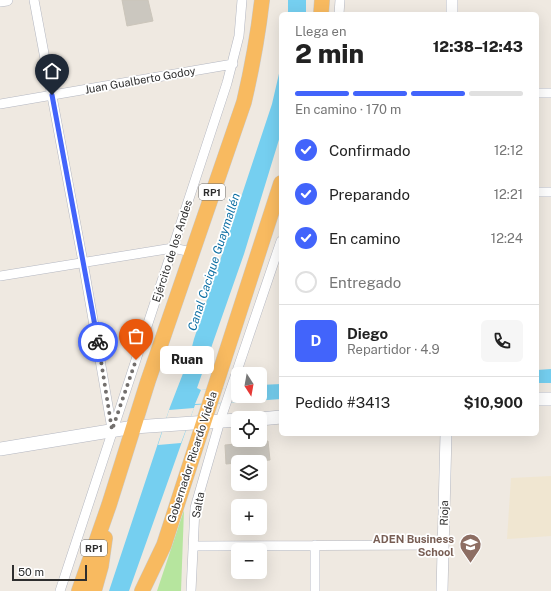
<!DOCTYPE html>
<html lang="es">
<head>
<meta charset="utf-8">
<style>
	:root { --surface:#fff; --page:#f6f6f6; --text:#222; --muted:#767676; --line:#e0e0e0; --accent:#4264fb }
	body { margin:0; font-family:"Public Sans",sans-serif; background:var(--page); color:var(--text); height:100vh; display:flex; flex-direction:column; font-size:15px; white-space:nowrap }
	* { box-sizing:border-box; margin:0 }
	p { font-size:13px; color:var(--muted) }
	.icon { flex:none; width:22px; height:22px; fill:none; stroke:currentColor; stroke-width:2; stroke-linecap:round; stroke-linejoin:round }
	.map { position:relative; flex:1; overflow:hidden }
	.details { position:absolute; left:279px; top:12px; width:260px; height:424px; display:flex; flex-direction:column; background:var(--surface); border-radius:6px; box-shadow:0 4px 16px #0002 }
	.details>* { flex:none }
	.needle { width:26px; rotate:169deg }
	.fabs { position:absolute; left:231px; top:367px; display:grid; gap:8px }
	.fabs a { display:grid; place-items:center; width:36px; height:36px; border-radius:6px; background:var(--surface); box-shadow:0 4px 16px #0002; font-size:20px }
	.scale { position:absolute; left:12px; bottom:10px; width:75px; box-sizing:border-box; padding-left:4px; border:2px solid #2e2e2e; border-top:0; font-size:11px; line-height:14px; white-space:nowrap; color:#2e2e2e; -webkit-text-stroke:3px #fff; paint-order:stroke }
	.pin { position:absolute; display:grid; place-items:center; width:34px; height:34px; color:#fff; margin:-41px -17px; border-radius:50% 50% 50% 0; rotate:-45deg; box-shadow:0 0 4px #0007 }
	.pin .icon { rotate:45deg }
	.courier { position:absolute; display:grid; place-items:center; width:40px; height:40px; margin:-20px; border:3px solid #4264fb; border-radius:50%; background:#fff; color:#222; box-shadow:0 1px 5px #0007 }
	.bubble { position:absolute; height:28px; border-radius:6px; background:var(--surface); box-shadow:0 4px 16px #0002; font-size:13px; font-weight:800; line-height:28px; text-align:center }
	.summary em { font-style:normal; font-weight:800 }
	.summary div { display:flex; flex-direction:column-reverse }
	.summary { display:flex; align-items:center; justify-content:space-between; height:68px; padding:0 16px }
	h1 { font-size:26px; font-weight:800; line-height:30px }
	.bar { display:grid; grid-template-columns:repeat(4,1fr); gap:6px 4px; align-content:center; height:48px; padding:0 16px }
	.bar i { height:5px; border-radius:3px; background:var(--line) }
	.bar .on { background:var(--accent) }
	.bar p { grid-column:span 4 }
	.line { display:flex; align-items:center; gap:10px; padding:0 16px; border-top:1px solid var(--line) }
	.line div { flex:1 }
	.round { display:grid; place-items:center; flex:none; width:42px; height:42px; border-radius:6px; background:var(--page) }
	ol { padding:0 16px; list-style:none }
	li { display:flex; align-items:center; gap:12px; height:44px }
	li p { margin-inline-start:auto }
	li .icon { padding:4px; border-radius:50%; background:var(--accent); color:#fff; stroke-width:4 }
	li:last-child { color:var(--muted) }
	li i { width:22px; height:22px; border:2px solid var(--line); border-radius:50% }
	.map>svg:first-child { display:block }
</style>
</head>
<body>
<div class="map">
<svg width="551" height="591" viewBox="0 0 551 591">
	<rect width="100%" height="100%" fill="#efe9e1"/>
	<!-- education -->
	<path fill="#f0e6d1" d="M551 476V536L507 539 511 478Z"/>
	<!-- green -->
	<path fill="#b6e59e" d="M184 510 181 591H157Z"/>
	<!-- water -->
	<path fill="#75cff0" d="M288 0H306V14H288Z
		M281 65V133L244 254 197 388 201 390 238 387V396H260V385L281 384V399L195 405 129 591H109L170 407 189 358 194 339 272 104Z
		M551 369V383H537V370Z"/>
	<!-- pier -->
	<path fill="#efe9e1" d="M238 387V396H240L238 402 195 404 201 390Z
		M194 408 181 443 158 445 169 410Z"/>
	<!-- building -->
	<path fill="#cbc7bf" stroke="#cbc5ba" d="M122 0H148L153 21 127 26Z
		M268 441 270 460 226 464 225 445Z"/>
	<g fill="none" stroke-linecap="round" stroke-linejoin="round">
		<defs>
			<path id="minor" d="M34 0 83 262 112 429
				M339 14 340 0
				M537 93H551
				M0 104 233 64
				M537 192H551
				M0 276 173 248 191 252
				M193 546 443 545
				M60 591 227 83 239 36 242 0
				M191 591 195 508 220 421 281 241
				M315 591V545"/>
			<path id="tertiary" d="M0 1 7 0
				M452 14V0
				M442 591 446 434"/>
			<path id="secondary" d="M537 399H551
				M260 419 281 417
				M0 449 134 427 238 420"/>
			<path id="trunk" d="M321 14 322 0
				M79 591 109 505 148 381 244 102C252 68 258 35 262 0
				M94 591 101 566 105 538
				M142 591 164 545 281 183"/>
		</defs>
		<!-- minor casing -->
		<use href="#minor" stroke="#b4b7c1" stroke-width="10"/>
		<!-- tertiary casing -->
		<use href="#tertiary" stroke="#b4b7c1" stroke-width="12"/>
		<!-- secondary casing -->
		<use href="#secondary" stroke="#b4b7c1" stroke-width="14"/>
		<!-- trunk casing -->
		<use href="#trunk" stroke="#c9c9c9" stroke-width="16"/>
		<!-- minor -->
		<use href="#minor" stroke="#fff" stroke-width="9"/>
		<!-- tertiary -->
		<use href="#tertiary" stroke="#fff" stroke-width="11"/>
		<!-- secondary -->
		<use href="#secondary" stroke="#fff" stroke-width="13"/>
		<!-- trunk -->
		<use href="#trunk" stroke="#f8ba60" stroke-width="15"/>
	</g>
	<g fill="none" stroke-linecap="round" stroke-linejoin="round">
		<!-- done -->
		<path stroke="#726f6d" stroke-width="4" stroke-dasharray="0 7.2" d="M98 342 112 430 136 360"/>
		<!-- route -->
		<path stroke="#4264fb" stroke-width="5" d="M52 95 98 342"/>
	</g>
	<!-- icons -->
	<defs>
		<symbol id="university-pin" viewBox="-11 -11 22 30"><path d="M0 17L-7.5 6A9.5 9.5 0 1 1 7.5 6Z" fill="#8d6e63" stroke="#fff"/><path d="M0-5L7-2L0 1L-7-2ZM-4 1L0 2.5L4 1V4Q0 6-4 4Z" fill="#fff"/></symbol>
	</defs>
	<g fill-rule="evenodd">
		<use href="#university-pin" x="458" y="532" width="25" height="34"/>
	</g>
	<g text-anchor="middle" stroke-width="3.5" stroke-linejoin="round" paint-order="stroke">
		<!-- shield labels -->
		<g fill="#fff" stroke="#6d6d6d" stroke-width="1">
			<rect x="199" y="184" width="26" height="16" rx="3"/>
			<rect x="81" y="540" width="26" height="16" rx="3"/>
		</g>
		<g font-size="10" font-weight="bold" fill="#2e2e2e">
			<text x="212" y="196">RP1</text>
			<text x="94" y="552">RP1</text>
		</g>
		<!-- street labels -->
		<g font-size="11" fill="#2e2e2e" stroke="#fff">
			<text transform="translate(140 80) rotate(-10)" y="4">Juan Gualberto Godoy</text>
			<text transform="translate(172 251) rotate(-72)" y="4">Ejército de los Andes</text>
			<text transform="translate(192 457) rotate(-72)" y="4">Gobernador Ricardo Videla</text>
			<text transform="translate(198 505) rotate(-79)" y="4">Salta</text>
			<text transform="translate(444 513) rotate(-89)" y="4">Rioja</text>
		</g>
		<!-- education labels -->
		<g font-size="11" font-weight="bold" fill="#785e54" stroke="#fff" text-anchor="end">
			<text x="454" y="543">ADEN Business<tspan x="454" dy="13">School</tspan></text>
		</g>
		<!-- water labels -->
		<g font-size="12" font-style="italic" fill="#0d6fa3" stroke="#fff">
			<text transform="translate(214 262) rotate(-72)" y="4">Canal Cacique Guaymallén</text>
		</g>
	</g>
</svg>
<div class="fabs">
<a><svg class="needle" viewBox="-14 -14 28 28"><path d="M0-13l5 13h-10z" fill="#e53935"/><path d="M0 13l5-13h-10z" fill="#767676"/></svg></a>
<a><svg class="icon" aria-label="locate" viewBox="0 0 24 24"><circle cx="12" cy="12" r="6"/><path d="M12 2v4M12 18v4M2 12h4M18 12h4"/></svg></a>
<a><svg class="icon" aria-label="layers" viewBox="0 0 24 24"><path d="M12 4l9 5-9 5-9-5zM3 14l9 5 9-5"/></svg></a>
<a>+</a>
<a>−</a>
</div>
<div class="scale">50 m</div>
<div class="pin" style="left:136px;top:360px;background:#ea580c"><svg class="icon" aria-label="bag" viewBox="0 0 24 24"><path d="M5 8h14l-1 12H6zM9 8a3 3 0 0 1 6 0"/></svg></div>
<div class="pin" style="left:52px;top:95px;background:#1f2937"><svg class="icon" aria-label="home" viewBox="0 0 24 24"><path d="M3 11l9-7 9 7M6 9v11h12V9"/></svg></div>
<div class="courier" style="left:98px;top:342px"><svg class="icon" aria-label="bike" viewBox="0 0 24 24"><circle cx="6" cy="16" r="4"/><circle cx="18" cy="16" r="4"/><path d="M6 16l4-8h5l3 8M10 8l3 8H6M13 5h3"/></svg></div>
<div class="bubble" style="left:160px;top:346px;width:54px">Ruan</div>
<section class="details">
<div class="summary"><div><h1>2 min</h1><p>Llega en</p></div><em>12:38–12:43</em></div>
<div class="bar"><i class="on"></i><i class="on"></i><i class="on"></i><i></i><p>En camino · 170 m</p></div>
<ol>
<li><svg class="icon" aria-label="check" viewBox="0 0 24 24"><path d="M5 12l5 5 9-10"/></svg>Confirmado<p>12:12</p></li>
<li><svg class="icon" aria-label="check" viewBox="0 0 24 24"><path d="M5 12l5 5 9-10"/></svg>Preparando<p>12:21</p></li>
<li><svg class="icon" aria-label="check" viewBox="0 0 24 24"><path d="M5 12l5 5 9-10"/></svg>En camino<p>12:24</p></li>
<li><i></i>Entregado</li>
</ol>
<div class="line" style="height:72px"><b class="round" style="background:var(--accent);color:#fff">D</b><div><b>Diego</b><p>Repartidor · 4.9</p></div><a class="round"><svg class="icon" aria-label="phone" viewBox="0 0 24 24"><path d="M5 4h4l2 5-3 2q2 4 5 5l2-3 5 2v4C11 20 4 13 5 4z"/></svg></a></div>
<div class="line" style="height:52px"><div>Pedido #3413</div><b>$10,900</b></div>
</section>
</div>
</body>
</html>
